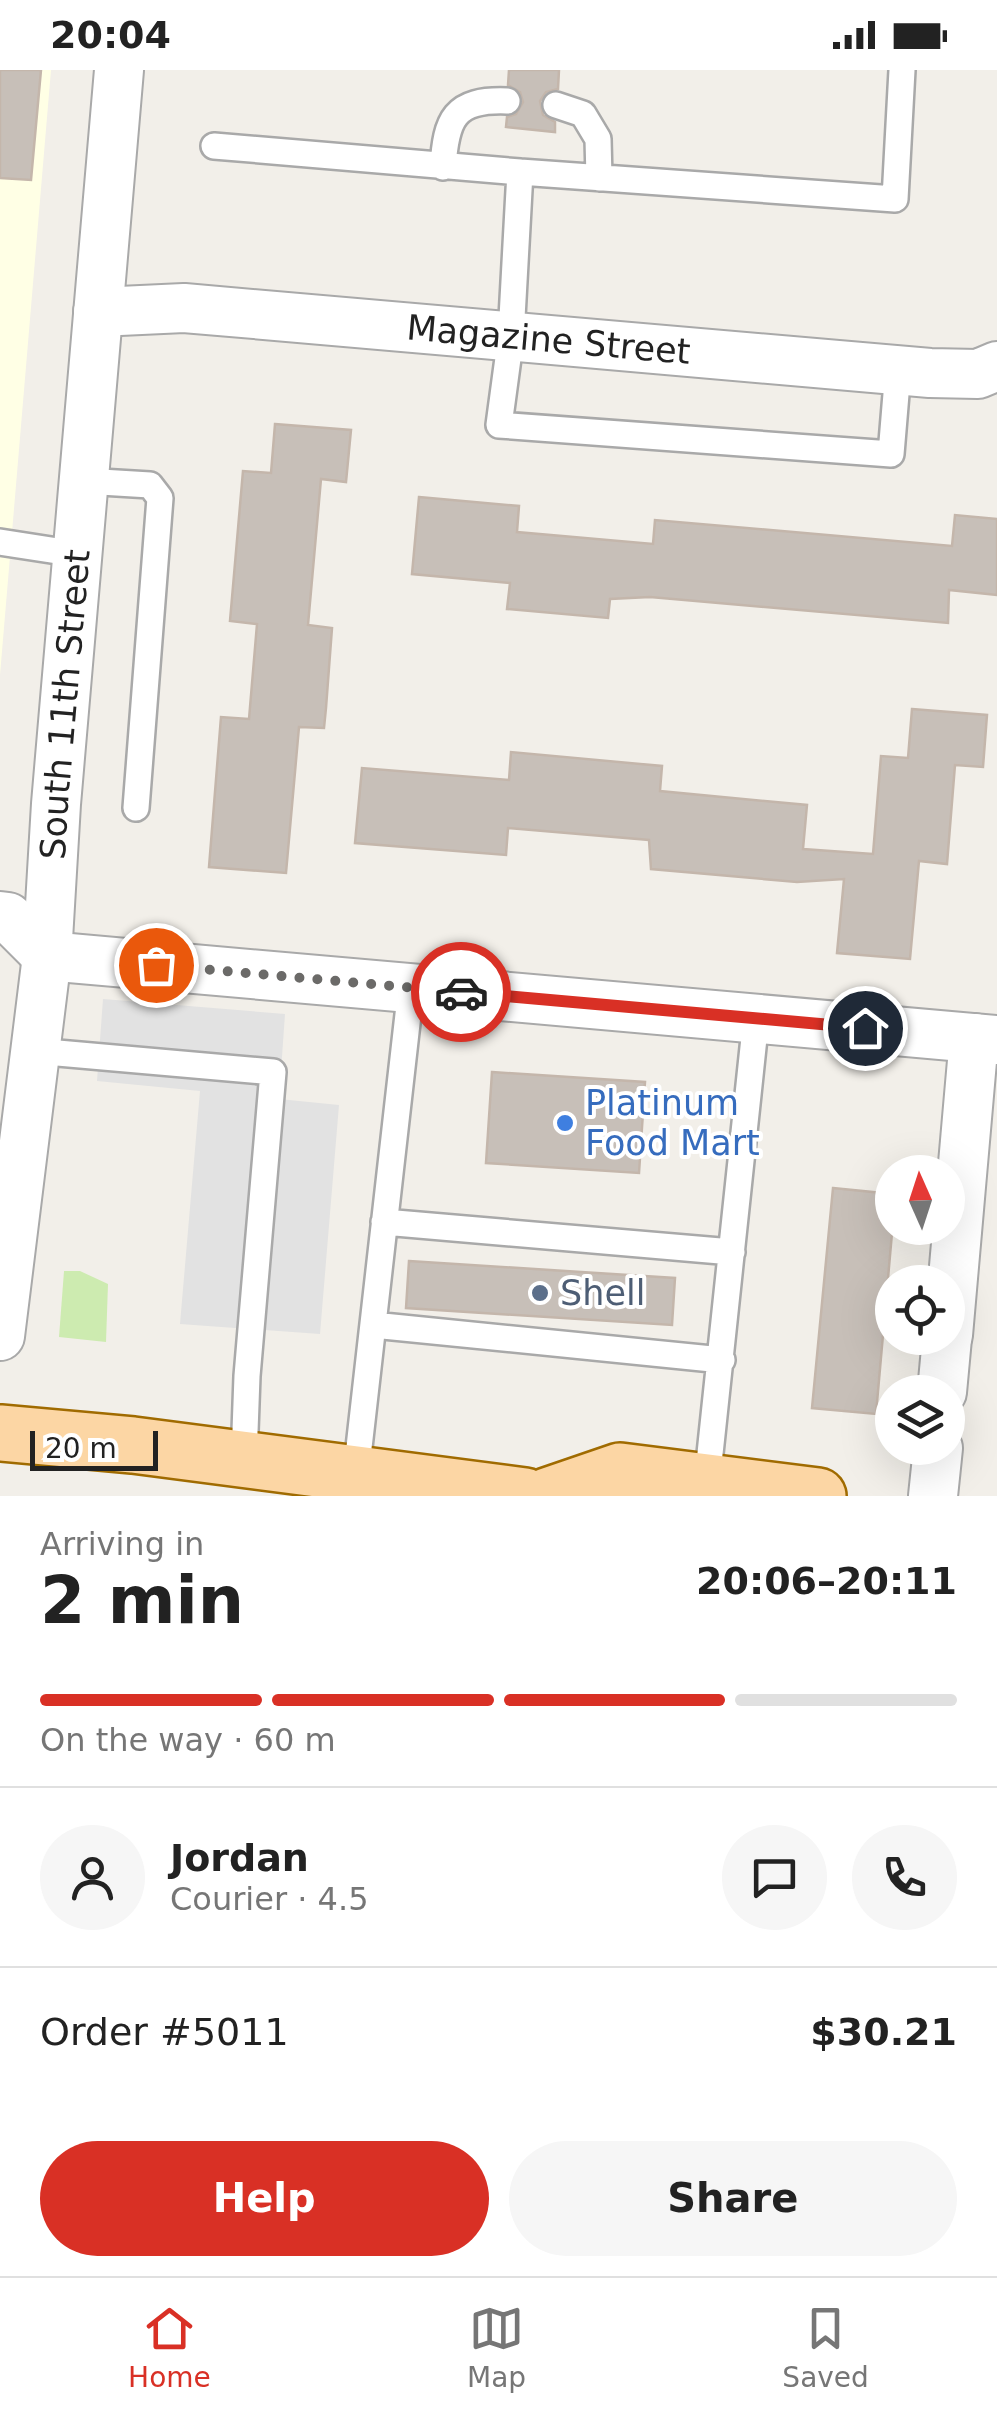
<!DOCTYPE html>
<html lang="en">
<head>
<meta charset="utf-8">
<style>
	:root { --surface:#fff; --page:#f6f6f6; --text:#222; --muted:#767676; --line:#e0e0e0; --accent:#d93025 }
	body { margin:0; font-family:"DejaVu Sans",sans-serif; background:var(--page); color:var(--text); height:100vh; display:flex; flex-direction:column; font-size:38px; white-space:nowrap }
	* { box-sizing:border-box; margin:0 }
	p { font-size:32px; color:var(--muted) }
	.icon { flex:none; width:55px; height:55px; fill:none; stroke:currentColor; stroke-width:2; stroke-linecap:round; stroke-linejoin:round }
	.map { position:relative; height:1426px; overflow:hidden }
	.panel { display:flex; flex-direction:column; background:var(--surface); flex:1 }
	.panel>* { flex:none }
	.needle { width:65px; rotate:357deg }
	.controls { position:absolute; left:875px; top:1085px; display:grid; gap:20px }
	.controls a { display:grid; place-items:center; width:90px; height:90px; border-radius:50%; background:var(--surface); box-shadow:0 10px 40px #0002; font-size:50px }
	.scale { position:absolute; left:30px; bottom:25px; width:128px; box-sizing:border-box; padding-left:10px; border:5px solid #222; border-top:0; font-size:28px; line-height:35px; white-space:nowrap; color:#222; -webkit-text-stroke:8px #fff; paint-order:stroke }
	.pin { position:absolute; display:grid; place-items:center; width:85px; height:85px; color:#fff; margin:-42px; border:5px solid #fff; border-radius:50%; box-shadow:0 2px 10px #0007 }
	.courier { position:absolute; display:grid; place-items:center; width:100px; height:100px; margin:-50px; border:8px solid #d93025; border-radius:50%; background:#fff; color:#222; box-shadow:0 2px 12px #0007 }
	.overview em { font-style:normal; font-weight:700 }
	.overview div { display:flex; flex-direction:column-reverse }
	.overview { display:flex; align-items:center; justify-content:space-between; height:170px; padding:0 40px }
	h1 { font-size:65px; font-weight:700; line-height:75px }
	.bar { display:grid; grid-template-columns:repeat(4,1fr); gap:15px 10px; align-content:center; height:120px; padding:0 40px }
	.bar i { height:12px; border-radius:8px; background:var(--line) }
	.bar .current { background:var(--accent) }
	.bar p { grid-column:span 4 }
	.line { display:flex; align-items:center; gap:25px; padding:0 40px; border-top:2px solid var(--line) }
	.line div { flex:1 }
	.round { display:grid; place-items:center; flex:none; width:105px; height:105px; border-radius:52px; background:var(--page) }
	.primary-button { display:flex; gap:20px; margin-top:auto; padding:20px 40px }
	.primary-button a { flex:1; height:115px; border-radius:60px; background:var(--accent); color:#fff; font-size:40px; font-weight:700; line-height:115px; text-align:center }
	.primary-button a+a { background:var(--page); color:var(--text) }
	.status { display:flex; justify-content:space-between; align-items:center; height:70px; padding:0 50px; background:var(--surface); direction:ltr }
	.status svg { height:28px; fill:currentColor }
	.dock { display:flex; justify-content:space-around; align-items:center; height:140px; border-top:2px solid var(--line); background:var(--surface); font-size:28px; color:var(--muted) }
	.dock a { display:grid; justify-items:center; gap:5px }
	.dock .current { color:var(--accent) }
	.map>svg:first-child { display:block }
</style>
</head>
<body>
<div class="status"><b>20:04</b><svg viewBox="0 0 49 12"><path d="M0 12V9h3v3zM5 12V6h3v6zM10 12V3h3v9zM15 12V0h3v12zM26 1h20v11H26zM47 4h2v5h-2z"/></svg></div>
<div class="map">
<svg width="997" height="1426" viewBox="0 0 997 1426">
	<rect width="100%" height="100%" fill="#f2efe9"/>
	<!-- education -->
	<path fill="#ffffe5" d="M0 0H51L0 605Z"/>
	<!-- grass -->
	<path fill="#cdebb0" d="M64 1201H80L108 1214 106 1272 59 1267Z"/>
	<!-- parking -->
	<path fill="#e2e2e2" d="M103 929 285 944 279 1029 339 1035 320 1264 180 1254 200 1021 97 1011Z"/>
	<!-- building -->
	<path fill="#c7bfb8" stroke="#c4b6ab" stroke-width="2.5" d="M0 0H41L31 110 0 108Z
		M509 0H559L558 19 546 22 540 31 543 45 555 52V62L506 57 507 47 516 44 523 32 520 22 508 15Z
		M275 354 351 360 346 412 321 409 308 555 332 558 326 638 324 658 299 657 286 803 209 797 221 647 249 649 257 554 230 551 243 401 271 403Z
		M419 427 519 436 517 462 653 474 655 450 952 476 955 445 997 449V525L949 520 948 553 650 527 610 529 608 548 507 539 510 513 412 504Z
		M912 639 987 645 983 697 955 695 947 794 919 791 910 889 837 883 844 809 797 812 651 799 649 770 508 758 506 785 355 773 362 698 509 710 511 682 662 696 660 721 807 735 803 779 873 784 881 686 908 688Z
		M492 1002 645 1012 639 1103 486 1093Z
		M833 1118 892 1124V1163L876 1344 812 1338Z
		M409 1191 675 1208 672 1255 406 1238Z"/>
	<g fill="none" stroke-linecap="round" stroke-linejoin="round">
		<defs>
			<path id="service" d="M556 35 583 44 598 69 599 108
				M214 76 520 102
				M443 97C446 49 454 29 507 31
				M898 300 891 384 499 355 511 266 520 102 895 129 902 0
				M84 411 150 415 160 428 136 738
				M0 472 77 484
				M35 981 273 1002 247 1306 244 1389
				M384 1152 732 1182
				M373 1255 722 1290
				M356 1404 411 918
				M707 1412 756 949"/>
			<g id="minor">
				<path id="s1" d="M98 242 184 238 930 303 978 304 997 296"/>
				<path d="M0 846 8 847 47 886 997 970"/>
				<path d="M948 1265 974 968"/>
				<path id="s2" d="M0 1266 47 886 56 734 119 0"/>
				<path d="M942 1322 947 1268"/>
				<path d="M933 1426 938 1378"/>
			</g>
			<path id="primary" d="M0 1363 133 1375 525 1426
				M547 1426 620 1401 818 1426"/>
		</defs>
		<!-- service casing -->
		<use href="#service" stroke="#a9a9a9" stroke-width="30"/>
		<!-- minor casing -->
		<use href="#minor" stroke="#a9a9a9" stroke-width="52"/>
		<!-- primary casing -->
		<use href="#primary" stroke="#a06b00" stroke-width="60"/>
		<!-- service -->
		<use href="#service" stroke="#fff" stroke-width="25"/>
		<!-- minor -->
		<use href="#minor" stroke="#fff" stroke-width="48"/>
		<!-- primary -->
		<use href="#primary" stroke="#fcd6a4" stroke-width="55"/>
	</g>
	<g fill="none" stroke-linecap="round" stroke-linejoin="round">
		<!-- done -->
		<path stroke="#6b6a68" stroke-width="10" stroke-dasharray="0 18" d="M156 895 461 922"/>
		<!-- route -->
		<path stroke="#d93025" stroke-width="12" d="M461 922 865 958"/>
	</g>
	<!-- markers -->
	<circle fill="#3f7fe0" stroke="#fff" stroke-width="4" cx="565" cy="1053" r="10"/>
	<circle fill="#5c6f8a" stroke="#fff" stroke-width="4" cx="540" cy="1223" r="10"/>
	<g text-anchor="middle" stroke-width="8" stroke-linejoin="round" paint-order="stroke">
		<!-- street labels -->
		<g font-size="35" fill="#222" stroke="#fff">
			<text dy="12" stroke="none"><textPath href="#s1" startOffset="452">Magazine Street</textPath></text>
			<text dy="12" stroke="none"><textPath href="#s2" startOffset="635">South 11th Street</textPath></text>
		</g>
		<!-- shop labels -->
		<g font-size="35" fill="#366cbe" stroke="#fff" text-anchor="start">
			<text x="585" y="1045">Platinum<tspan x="585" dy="40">Food Mart</tspan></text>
		</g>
		<!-- service labels -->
		<g font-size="35" fill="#4e5e75" stroke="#fff" text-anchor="start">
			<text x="560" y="1235">Shell</text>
		</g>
	</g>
</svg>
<div class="controls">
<a><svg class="needle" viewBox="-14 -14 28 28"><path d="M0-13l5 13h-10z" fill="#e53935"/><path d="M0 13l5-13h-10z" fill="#767676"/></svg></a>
<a><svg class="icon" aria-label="locate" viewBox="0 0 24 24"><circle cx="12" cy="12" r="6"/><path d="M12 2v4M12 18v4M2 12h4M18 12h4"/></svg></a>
<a><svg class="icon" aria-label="layers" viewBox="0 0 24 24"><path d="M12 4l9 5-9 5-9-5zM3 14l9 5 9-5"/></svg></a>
</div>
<div class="scale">20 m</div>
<div class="pin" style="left:156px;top:895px;background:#ea580c"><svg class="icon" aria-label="bag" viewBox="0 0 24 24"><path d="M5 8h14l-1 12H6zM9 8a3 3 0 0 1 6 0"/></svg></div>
<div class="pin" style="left:865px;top:958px;background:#1f2937"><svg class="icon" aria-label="home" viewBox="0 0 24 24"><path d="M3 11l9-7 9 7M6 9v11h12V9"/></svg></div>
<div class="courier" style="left:461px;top:922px"><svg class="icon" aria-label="car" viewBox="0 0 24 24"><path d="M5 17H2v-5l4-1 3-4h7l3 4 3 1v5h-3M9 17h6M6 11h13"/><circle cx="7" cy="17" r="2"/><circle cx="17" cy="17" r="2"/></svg></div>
</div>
<section class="panel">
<div class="overview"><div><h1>2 min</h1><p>Arriving in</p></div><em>20:06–20:11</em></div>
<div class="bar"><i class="current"></i><i class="current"></i><i class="current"></i><i></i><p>On the way · 60 m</p></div>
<div class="line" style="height:180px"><a class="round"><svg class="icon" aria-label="person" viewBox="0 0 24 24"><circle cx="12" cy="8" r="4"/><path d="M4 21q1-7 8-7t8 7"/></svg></a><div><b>Jordan</b><p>Courier · 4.5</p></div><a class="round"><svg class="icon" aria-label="chat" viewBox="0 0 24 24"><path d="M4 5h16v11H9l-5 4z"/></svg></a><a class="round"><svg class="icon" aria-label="phone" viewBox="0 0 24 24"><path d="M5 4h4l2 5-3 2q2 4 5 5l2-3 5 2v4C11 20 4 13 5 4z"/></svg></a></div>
<div class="line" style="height:130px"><div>Order #5011</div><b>$30.21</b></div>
<div class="primary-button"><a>Help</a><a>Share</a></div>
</section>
<nav class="dock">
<a class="current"><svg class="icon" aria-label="home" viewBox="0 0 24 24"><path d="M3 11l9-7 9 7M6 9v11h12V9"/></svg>Home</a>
<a><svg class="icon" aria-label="map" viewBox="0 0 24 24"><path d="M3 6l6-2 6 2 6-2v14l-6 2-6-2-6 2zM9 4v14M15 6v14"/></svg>Map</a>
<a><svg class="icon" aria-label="saved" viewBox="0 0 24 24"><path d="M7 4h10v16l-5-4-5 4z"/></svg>Saved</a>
</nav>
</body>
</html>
